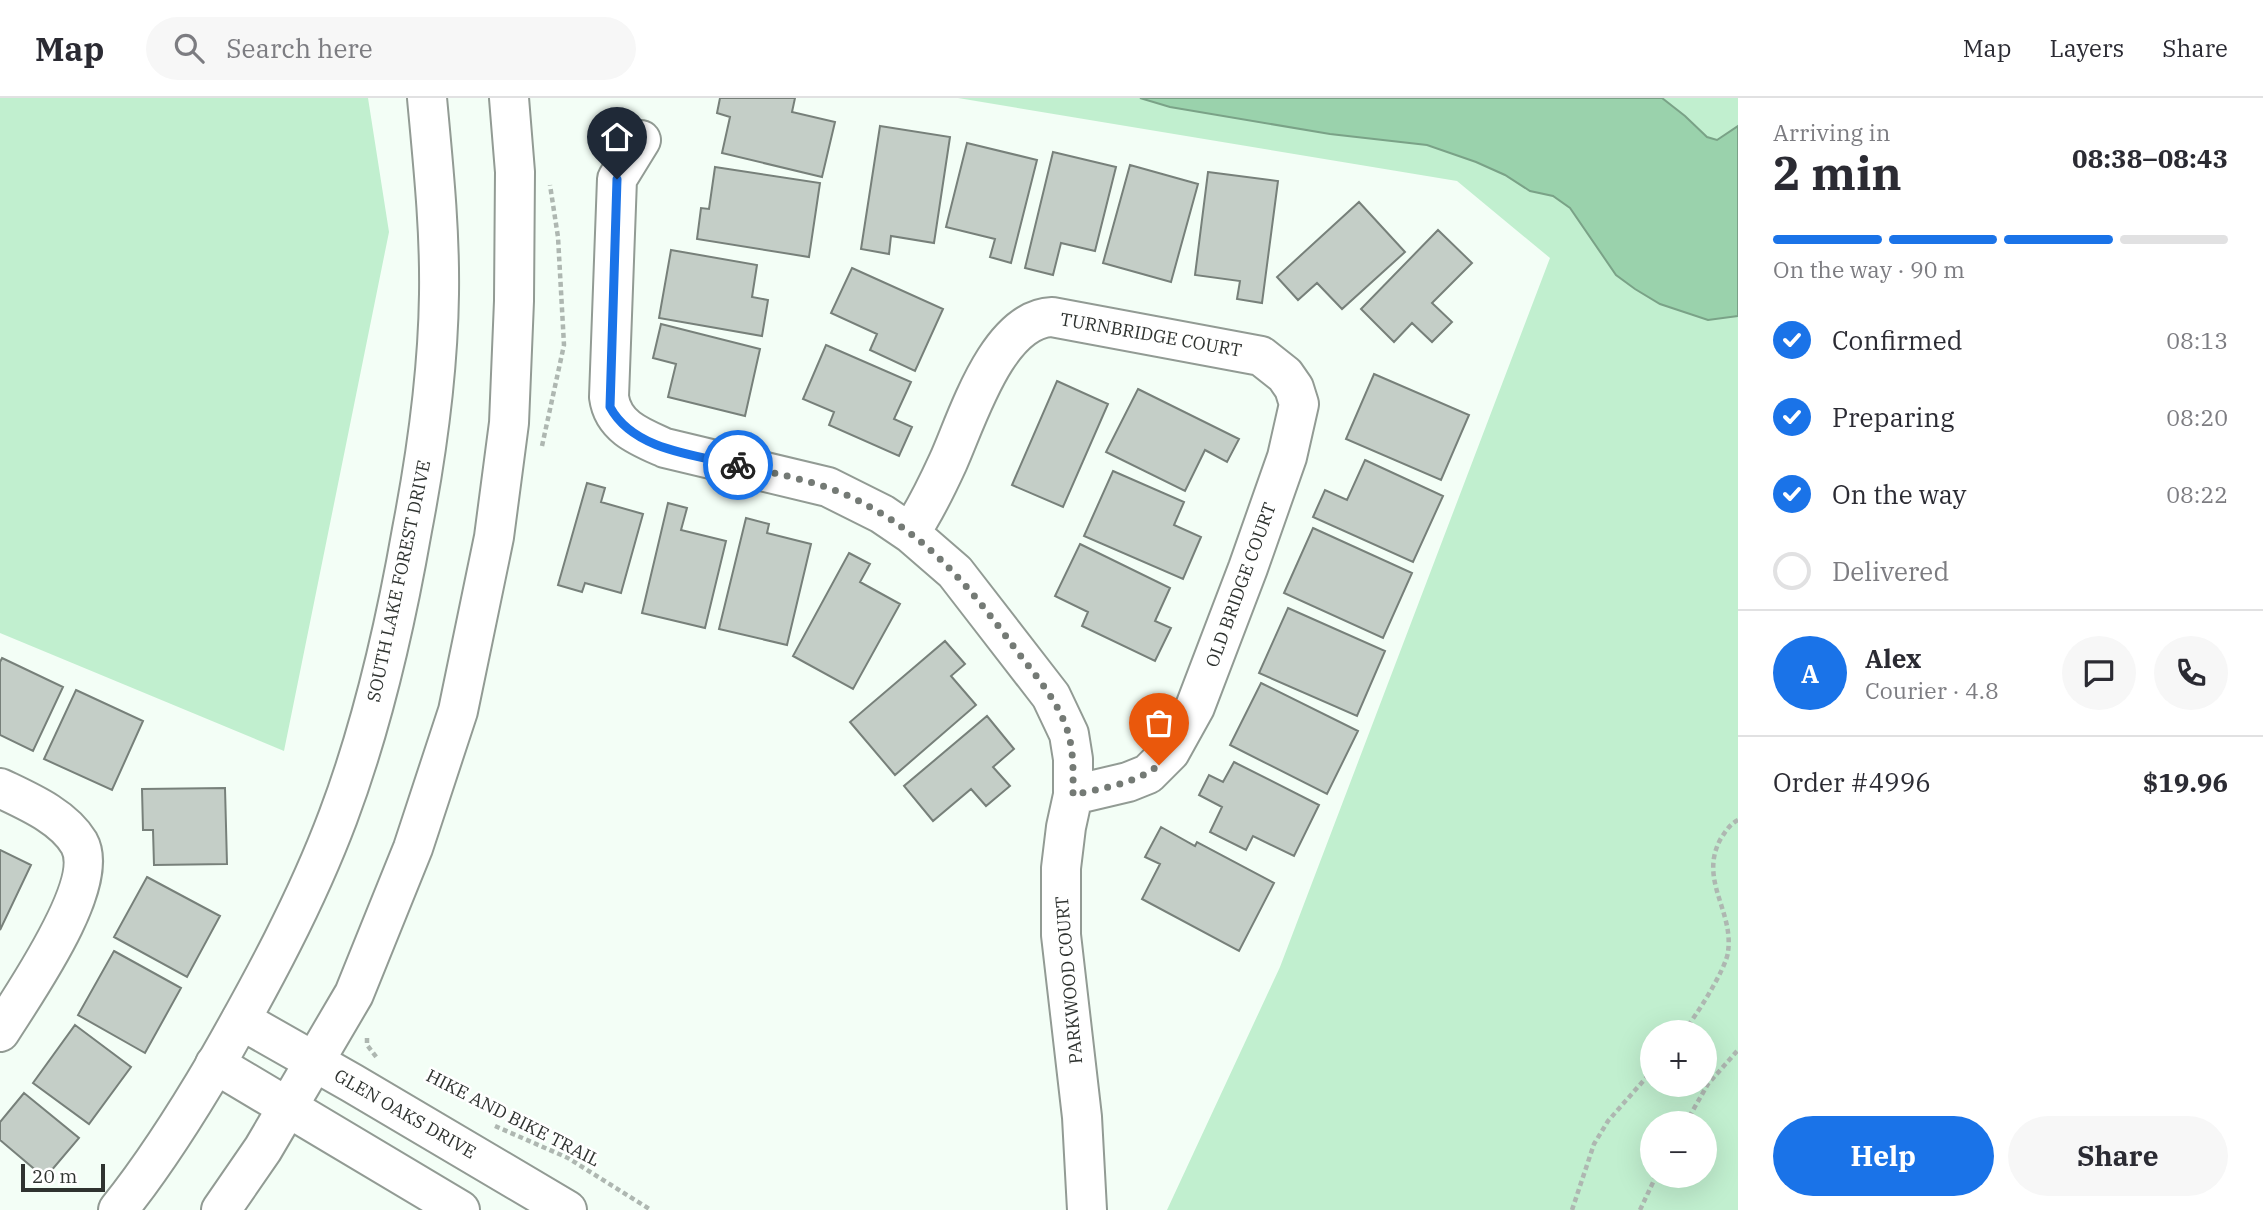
<!DOCTYPE html>
<html lang="en">
<head>
<meta charset="utf-8">
<style>
	:root { --surface:#fff; --page:#f7f7f7; --text:#2b2b33; --muted:#7c7c81; --line:#e1e1e2; --accent:#1a73e8 }
	body { margin:0; font-family:"IBM Plex Serif",serif; background:var(--page); color:var(--text); height:100vh; display:flex; flex-direction:column; font-size:26px; white-space:nowrap }
	* { box-sizing:border-box; margin:0 }
	p { font-size:23px; color:var(--muted) }
	.icon { flex:none; width:38px; height:38px; fill:none; stroke:currentColor; stroke-width:2; stroke-linecap:round; stroke-linejoin:round }
	.map { position:relative; flex:1; overflow:hidden }
	.details { display:flex; flex-direction:column; background:var(--surface); width:525px }
	.details>* { flex:none }
	.controls { position:absolute; left:1640px; top:922px; display:grid; gap:14px }
	.controls a { display:grid; place-items:center; width:77px; height:77px; border-radius:50%; background:var(--surface); box-shadow:0 7px 28px #0002; font-size:35px }
	.scale { position:absolute; left:21px; bottom:18px; width:84px; box-sizing:border-box; padding-left:7px; border:4px solid #2f3330; border-top:0; font-size:19px; line-height:24px; white-space:nowrap; color:#2f3330; -webkit-text-stroke:5px #fff; paint-order:stroke }
	.pin { position:absolute; display:grid; place-items:center; width:60px; height:60px; color:#fff; margin:-72px -30px; border-radius:50% 50% 50% 0; rotate:-45deg; box-shadow:0 0 7px #0007 }
	.pin .icon { rotate:45deg }
	.courier { position:absolute; display:grid; place-items:center; width:70px; height:70px; margin:-35px; border:5px solid #1a73e8; border-radius:50%; background:#fff; color:#222; box-shadow:0 2px 9px #0007 }
	.headline em { font-style:normal; font-weight:800 }
	.headline div { display:flex; flex-direction:column-reverse }
	.headline { display:flex; align-items:center; justify-content:space-between; height:119px; padding:0 35px }
	h1 { font-size:46px; font-weight:800; line-height:52px }
	.bar { display:grid; grid-template-columns:repeat(4,1fr); gap:10px 7px; align-content:center; height:84px; padding:0 35px }
	.bar i { height:9px; border-radius:5px; background:var(--line) }
	.bar .active { background:var(--accent) }
	.bar p { grid-column:span 4 }
	.line { display:flex; align-items:center; gap:18px; padding:0 35px; border-top:2px solid var(--line) }
	.line div { flex:1 }
	.round { display:grid; place-items:center; flex:none; width:74px; height:74px; border-radius:37px; background:var(--page) }
	ol { padding:0 35px; list-style:none }
	li { display:flex; align-items:center; gap:21px; height:77px }
	li p { margin-inline-start:auto }
	li .icon { padding:7px; border-radius:50%; background:var(--accent); color:#fff; stroke-width:4 }
	li:last-child { color:var(--muted) }
	li i { width:38px; height:38px; border:4px solid var(--line); border-radius:50% }
	.cta { display:flex; gap:14px; margin-top:auto; padding:14px 35px }
	.cta a { flex:1; height:80px; border-radius:42px; background:var(--accent); color:#fff; font-size:28px; font-weight:800; line-height:80px; text-align:center }
	.cta a+a { background:var(--page); color:var(--text) }
	header { display:flex; align-items:center; gap:42px; box-sizing:border-box; height:98px; padding:0 35px; background:var(--surface); border-bottom:2px solid var(--line) }
	header strong { font-size:33px }
	nav { display:flex; gap:38px; margin-inline-start:auto; font-size:24px }
	.search { width:490px; height:63px; background:var(--page); display:flex; align-items:center; gap:18px; box-sizing:border-box; padding:0 24px; border-radius:38px; color:var(--muted); font-size:26px }
	main { display:flex; flex:1; min-height:0 }
	.map>svg:first-child { display:block }
</style>
</head>
<body>
<header>
<strong>Map</strong>
<div class="search"><svg class="icon" aria-label="search" viewBox="0 0 24 24"><circle cx="10" cy="10" r="6"/><path d="M15 15l6 6"/></svg>Search here</div>
<nav><a>Map</a><a>Layers</a><a>Share</a></nav>
</header>
<main>
<div class="map">
<svg width="1738" height="1112" viewBox="0 0 1738 1112">
	<rect width="100%" height="100%" fill="#f3fef6"/>
	<!-- green -->
	<path fill="#c1efcf" fill-rule="evenodd" d="M0 0H368L389 134 284 653 0 535Z
		M958 0H1738V1112H1167L1280 869 1550 160 1457 83ZM1652 934H1704V987H1652ZM1652 1026H1704V1078H1652Z"/>
	<!-- water -->
	<path fill="#9ad2ac" stroke="#7aa287" stroke-width="2" d="M1140 0H1662L1685 18 1707 39 1717 42 1738 28V218L1708 222 1660 206 1635 191 1616 177 1570 110 1553 98 1530 93 1505 77 1476 64 1427 47 1330 36 1170 9Z"/>
	<!-- building -->
	<path fill="#c4cec7" stroke="#77807a" stroke-width="2" d="M720 0H795L792 14 835 24 822 79 722 55 730 19 717 15Z
		M880 28 950 39 934 145 891 138 889 156 861 151Z
		M967 45 1037 62 1011 165 990 159 995 141 946 129Z
		M1053 54 1116 69 1095 153 1061 145 1053 177 1025 170Z
		M1130 67 1198 86 1171 184 1103 165Z
		M715 69 820 85 809 159 697 141 701 110 709 111Z
		M1208 74 1278 83 1262 205 1237 201 1240 183 1195 177Z
		M1359 104 1405 154 1342 211 1317 185 1298 202 1277 179Z
		M1438 132 1472 165 1432 205 1452 224 1432 244 1412 225 1394 244 1361 211Z
		M671 152 757 167 752 199 768 202 762 238 659 220Z
		M852 170 943 211 915 273 870 252 877 236 831 215Z
		M661 226 760 251 745 318 668 299 676 266 653 260Z
		M826 247 911 284 894 321 912 329 899 358 829 327 834 314 803 301Z
		M1374 276 1469 317 1441 382 1346 341Z
		M1057 283 1108 306 1063 409 1012 387Z
		M1138 291 1239 341 1227 364 1205 352 1185 393 1106 354Z
		M1365 362 1443 398 1413 464 1313 419 1325 392 1347 402Z
		M1113 373 1184 404 1174 427 1201 439 1183 481 1084 438Z
		M587 385 605 390 601 404 643 416 621 495 585 485 582 494 558 487Z
		M668 405 687 410 681 432 726 443 705 530 642 515Z
		M746 420 769 426 767 435 811 446 787 547 719 531Z
		M1313 430 1412 475 1383 540 1284 495Z
		M1080 446 1170 490 1155 523 1171 530 1155 563 1082 528 1088 514 1055 498Z
		M849 455 870 466 860 484 900 506 853 591 793 558Z
		M1288 510 1385 553 1357 618 1259 575Z
		M945 543 965 566 951 578 976 607 895 677 850 624Z
		M2 560 63 589 33 653 0 637V564Z
		M1261 585 1358 633 1327 696 1230 647Z
		M76 592 143 623 112 692 44 661Z
		M987 618 1014 651 993 669 1010 688 986 708 971 691 933 723 904 688Z
		M1234 664 1319 707 1294 758 1253 738 1246 752 1210 734 1222 709 1199 697 1209 677 1223 684Z
		M225 690 227 766 154 767 153 732H143L142 691Z
		M1161 729 1195 748 1197 744 1274 785 1239 853 1142 801 1160 766 1145 759Z
		M0 752 31 767 0 832Z
		M147 779 220 818 187 879 114 839Z
		M114 853 181 890 145 955 78 917Z
		M75 927 131 969 89 1026 33 985Z
		M24 995 79 1040 45 1080 0 1042V1024Z"/>
	<g fill="none" stroke-linecap="round" stroke-linejoin="round">
		<defs>
			<path id="minor" d="M641 42 617 81 609 299C613 329 640 339 665 350L828 389 882 416 910 435 955 474 1051 598 1069 636 1073 661V697L1066 729 1061 770V837L1082 1019 1087 1112
				M910 435C925 413 937 388 948 364 967 322 997 221 1052 219L1261 258 1285 277 1294 290 1299 306 1287 359 1248 470 1195 609 1170 654 1148 676 1128 684 1073 697
				M0 690C27 703 63 718 79 745 102 786 23 897 0 934
				M241 922 352 985 567 1112
				M215 966 460 1112"/>
			<path id="major" d="M118 1112C155 1066 187 1015 217 964 262 885 306 804 338 719 373 626 395 529 412 432 427 354 438 275 439 196 440 130 433 65 427 0
				M221 1112 263 1051 354 896 413 750 458 613 494 439 509 325 514 203 515 74 509 0"/>
		</defs>
		<!-- minor casing -->
		<use href="#minor" stroke="#929b94" stroke-width="42"/>
		<!-- major casing -->
		<use href="#major" stroke="#929b94" stroke-width="42"/>
		<!-- path -->
		<path stroke="#aeb7b1" stroke-width="4.5" stroke-dasharray="5 3.5" stroke-linecap="butt" d="M542 348 564 247 558 139 550 87
			M1683 934C1695 920 1726 871 1728 854 1734 813 1699 783 1720 742 1725 734 1730 726 1738 722
			M367 940V947L377 960
			M1685 1026 1708 986 1738 952
			M495 1028 568 1060 651 1112
			M1572 1112 1594 1046 1608 1023 1652 973
			M1640 1112 1656 1078"/>
		<!-- minor -->
		<use href="#minor" stroke="#fff" stroke-width="38"/>
		<!-- major -->
		<use href="#major" stroke="#fff" stroke-width="38"/>
	</g>
	<g fill="none" stroke-linecap="round" stroke-linejoin="round">
		<!-- done -->
		<path stroke="#747a75" stroke-width="7" stroke-dasharray="0 12.6" d="M738 367C777 376 818 383 855 401 931 439 971 491 1020 557 1039 582 1061 607 1069 638 1074 658 1073 677 1073 697 1102 690 1135 686 1159 667"/>
		<!-- route -->
		<path stroke="#1a73e8" stroke-width="9" d="M617 81 610 309C633 352 694 357 738 367"/>
	</g>
	<g text-anchor="middle" stroke-width="5" stroke-linejoin="round" paint-order="stroke">
		<!-- street labels -->
		<g font-size="18" fill="#2f3330" stroke="#fff">
			<text transform="translate(1151 237) rotate(10)" y="6">TURNBRIDGE COURT</text>
			<text transform="translate(399 483) rotate(-78)" y="6">SOUTH LAKE FOREST DRIVE</text>
			<text transform="translate(1241 487) rotate(-70)" y="6">OLD BRIDGE COURT</text>
			<text transform="translate(1069 882) rotate(-95)" y="6">PARKWOOD COURT</text>
			<text transform="translate(405 1016) rotate(30)" y="6">GLEN OAKS DRIVE</text>
			<text transform="translate(513 1020) rotate(27)" y="6">HIKE AND BIKE TRAIL</text>
		</g>
	</g>
</svg>
<div class="controls">
<a>+</a>
<a>−</a>
</div>
<div class="scale">20 m</div>
<div class="pin" style="left:1159px;top:667px;background:#ea580c"><svg class="icon" aria-label="bag" viewBox="0 0 24 24"><path d="M5 8h14l-1 12H6zM9 8a3 3 0 0 1 6 0"/></svg></div>
<div class="pin" style="left:617px;top:81px;background:#1f2937"><svg class="icon" aria-label="home" viewBox="0 0 24 24"><path d="M3 11l9-7 9 7M6 9v11h12V9"/></svg></div>
<div class="courier" style="left:738px;top:367px"><svg class="icon" aria-label="bike" viewBox="0 0 24 24"><circle cx="6" cy="16" r="4"/><circle cx="18" cy="16" r="4"/><path d="M6 16l4-8h5l3 8M10 8l3 8H6M13 5h3"/></svg></div>
</div>
<section class="details">
<div class="headline"><div><h1>2 min</h1><p>Arriving in</p></div><em>08:38–08:43</em></div>
<div class="bar"><i class="active"></i><i class="active"></i><i class="active"></i><i></i><p>On the way · 90 m</p></div>
<ol>
<li><svg class="icon" aria-label="check" viewBox="0 0 24 24"><path d="M5 12l5 5 9-10"/></svg>Confirmed<p>08:13</p></li>
<li><svg class="icon" aria-label="check" viewBox="0 0 24 24"><path d="M5 12l5 5 9-10"/></svg>Preparing<p>08:20</p></li>
<li><svg class="icon" aria-label="check" viewBox="0 0 24 24"><path d="M5 12l5 5 9-10"/></svg>On the way<p>08:22</p></li>
<li><i></i>Delivered</li>
</ol>
<div class="line" style="height:126px"><b class="round" style="background:var(--accent);color:#fff">A</b><div><b>Alex</b><p>Courier · 4.8</p></div><a class="round"><svg class="icon" aria-label="chat" viewBox="0 0 24 24"><path d="M4 5h16v11H9l-5 4z"/></svg></a><a class="round"><svg class="icon" aria-label="phone" viewBox="0 0 24 24"><path d="M5 4h4l2 5-3 2q2 4 5 5l2-3 5 2v4C11 20 4 13 5 4z"/></svg></a></div>
<div class="line" style="height:91px"><div>Order #4996</div><b>$19.96</b></div>
<div class="cta"><a>Help</a><a>Share</a></div>
</section>
</main>
</body>
</html>
